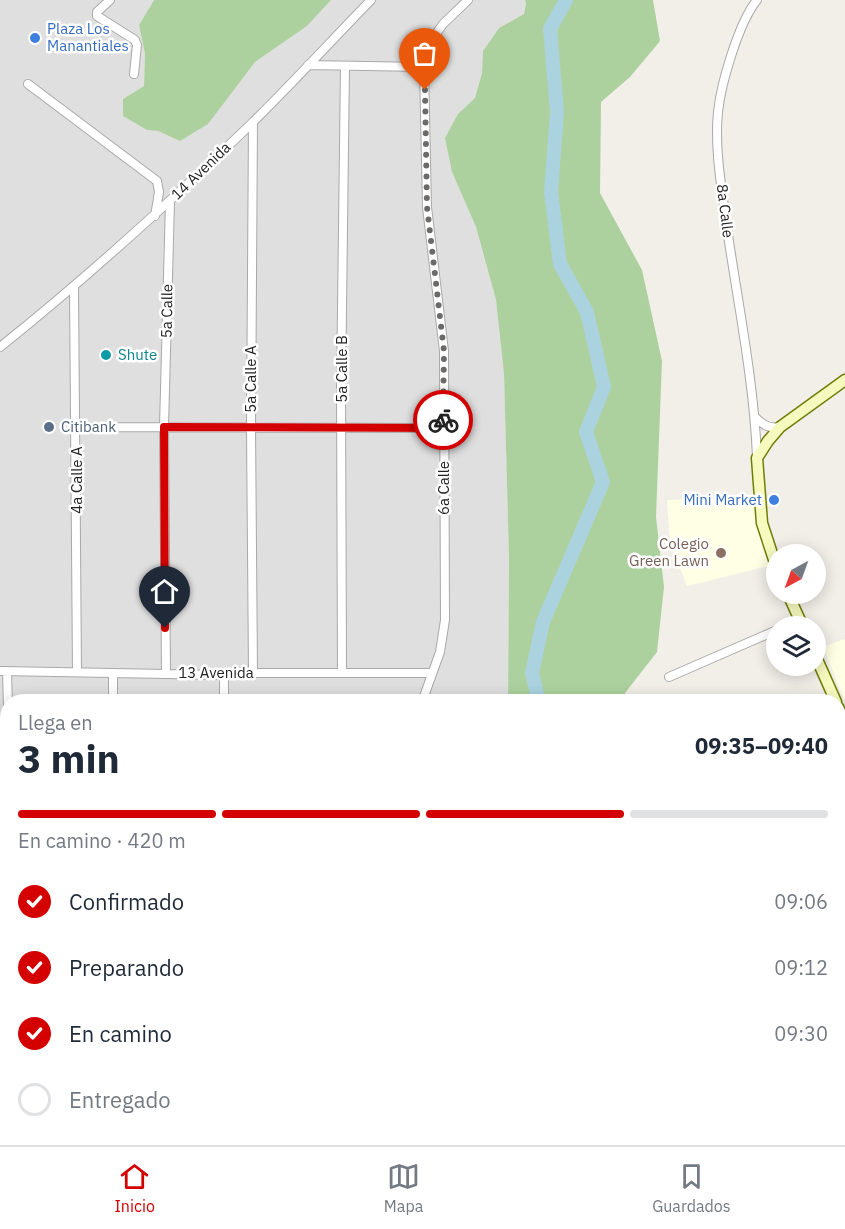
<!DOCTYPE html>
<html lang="es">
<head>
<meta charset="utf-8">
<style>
	:root { --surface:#fff; --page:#f6f6f7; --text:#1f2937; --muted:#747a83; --line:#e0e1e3; --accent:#d40000 }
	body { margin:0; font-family:"IBM Plex Sans",sans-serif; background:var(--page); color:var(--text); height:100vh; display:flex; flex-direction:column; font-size:22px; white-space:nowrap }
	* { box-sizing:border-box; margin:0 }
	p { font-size:20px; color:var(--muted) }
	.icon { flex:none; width:33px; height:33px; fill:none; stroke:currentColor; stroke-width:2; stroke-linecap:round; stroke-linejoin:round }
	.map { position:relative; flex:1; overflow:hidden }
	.side { position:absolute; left:0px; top:694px; width:846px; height:452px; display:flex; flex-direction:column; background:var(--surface); border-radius:24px 24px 0 0; box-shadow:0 3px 15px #0003 }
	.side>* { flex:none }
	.needle { width:39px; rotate:221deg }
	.buttons { position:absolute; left:766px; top:544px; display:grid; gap:12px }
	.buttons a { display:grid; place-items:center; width:60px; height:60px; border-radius:50%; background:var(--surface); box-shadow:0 3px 15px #0003; font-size:30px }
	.pin { position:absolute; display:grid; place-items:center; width:51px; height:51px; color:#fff; margin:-62px -26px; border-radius:50% 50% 50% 0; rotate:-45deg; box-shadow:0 0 6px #0007 }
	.pin .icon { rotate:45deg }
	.courier { position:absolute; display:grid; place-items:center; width:60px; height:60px; margin:-30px; border:4px solid #d40000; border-radius:50%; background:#fff; color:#222; box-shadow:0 2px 8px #0007 }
	.overview em { font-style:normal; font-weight:700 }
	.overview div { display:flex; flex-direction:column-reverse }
	.overview { display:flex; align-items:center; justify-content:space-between; height:102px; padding:0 18px }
	h1 { font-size:39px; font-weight:700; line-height:45px }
	.bar { display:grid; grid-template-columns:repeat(4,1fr); gap:9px 6px; align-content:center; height:72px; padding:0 18px }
	.bar i { height:8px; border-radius:4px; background:var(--line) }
	.bar .current { background:var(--accent) }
	.bar p { grid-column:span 4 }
	ol { padding:0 18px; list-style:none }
	li { display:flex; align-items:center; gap:18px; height:66px }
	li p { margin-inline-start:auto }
	li .icon { padding:6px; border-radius:50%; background:var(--accent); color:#fff; stroke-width:4 }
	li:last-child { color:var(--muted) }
	li i { width:33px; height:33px; border:3px solid var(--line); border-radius:50% }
	.menu { display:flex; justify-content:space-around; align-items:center; height:84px; border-top:2px solid var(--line); background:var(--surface); font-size:16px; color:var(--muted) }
	.menu a { display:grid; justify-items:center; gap:3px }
	.menu .current { color:var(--accent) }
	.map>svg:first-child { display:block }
</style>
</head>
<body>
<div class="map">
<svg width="845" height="1145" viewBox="0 0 845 1145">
	<rect width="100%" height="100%" fill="#f2efe9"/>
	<!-- residential -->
	<path fill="#e0dfdf" d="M0 0H154L139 25 145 54 144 86 123 99 147 130 158 131 180 141 235 87 255 62 307 26 331 0H525L526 2 524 14 499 28 483 51 482 73 475 98 458 114 452 172 476 227 496 300 504 374 509 559 508 702H8V1138L133 1139V1145H0Z
		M163 1138 406 1139 404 1145H154Z
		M640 1139H710V1145H640Z"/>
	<!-- education -->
	<path fill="#ffffe5" d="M756 497V519L772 565 687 586 670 542 667 500Z
		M845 639V699H844L823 647Z"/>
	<!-- forest -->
	<path fill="#add19e" d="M154 0H331L307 26 255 62 208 124 180 141 158 131 147 130 123 116V99L144 86 145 54 139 25Z
		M525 0H653L660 41 630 77 601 102 600 193 642 270 662 361 656 517 664 587 657 652 625 693 624 702H508L509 559 504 374 496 300 476 227 452 172 445 138 458 114 475 98 482 73 483 51 499 28 524 14 526 3Z
		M407 1138H560L564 1145H404Z"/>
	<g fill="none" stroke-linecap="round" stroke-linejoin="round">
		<!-- river -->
		<path stroke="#aad3df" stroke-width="14" d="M539 702 532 673 543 622 603 482 586 432 604 387 587 312 560 264 551 192 557 112 550 29 566 0
			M481 1138 482 1145"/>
		<defs>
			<path id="street" d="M110 0 97 12V16L135 40 137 45 134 74
				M757 0C739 22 721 83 718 112 714 152 723 195 728 235 739 309 754 383 757 457
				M308 65 424 67
				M28 84 157 181 159 192 155 216
				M253 122 251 428 253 673
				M74 288 77 672
				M0 347C88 277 170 202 251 124 292 84 331 41 371 0
				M755 417C763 425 769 429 780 427
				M76 427 443 428
				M784 627 800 620
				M0 671 224 675 253 673H432
				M7 671 8 708
				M166 673 164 427 170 201
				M342 673 341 389 345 66
				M113 674V702
				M669 677 777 630
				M224 702V675
				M422 702 440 652 445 620 444 351 427 207 424 67 429 44 443 24 468 0
				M838 836 845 831
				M838 906 839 910
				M838 1000H839
				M838 1031 845 1030
				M838 1114 845 1113
				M339 1138 340 1145
				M627 1138 628 1145
				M780 1138V1145
				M8 1145V1138
				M115 1145V1138
				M171 1145 181 1138"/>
			<path id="secondary" d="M777 569 762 523 757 458 768 441 780 427 845 380
				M788 594 803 627
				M816 657 836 702
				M838 707 845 722"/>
		</defs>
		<!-- street casing -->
		<use href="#street" stroke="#a9a9a9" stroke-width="10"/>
		<!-- secondary casing -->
		<use href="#secondary" stroke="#707d05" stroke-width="13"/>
		<!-- street -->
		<use href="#street" stroke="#fff" stroke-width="8"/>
		<!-- secondary -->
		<use href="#secondary" stroke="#f7fabf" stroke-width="10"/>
	</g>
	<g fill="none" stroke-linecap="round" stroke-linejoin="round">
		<!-- done -->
		<path stroke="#6b6a68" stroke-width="6" stroke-dasharray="0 10.8" d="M425 90 427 207 444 351 443 420"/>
		<!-- route -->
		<path stroke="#d40000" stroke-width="8" d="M165 628 164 427 443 428V420"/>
	</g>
	<!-- markers -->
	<g fill="#3f7fe0" stroke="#fff" stroke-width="2">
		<circle cx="35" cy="38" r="6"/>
		<circle cx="774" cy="500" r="6"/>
	</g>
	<circle fill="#0f9aa8" stroke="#fff" stroke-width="2" cx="106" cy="355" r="6"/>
	<circle fill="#5c6f8a" stroke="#fff" stroke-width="2" cx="49" cy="427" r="6"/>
	<circle fill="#8d6e63" stroke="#fff" stroke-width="2" cx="721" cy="553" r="6"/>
	<g text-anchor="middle" stroke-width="5" stroke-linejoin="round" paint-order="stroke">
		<!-- shop labels -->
		<g font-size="15" fill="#366cbe" stroke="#fff" text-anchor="start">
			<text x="47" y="34">Plaza Los<tspan x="47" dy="17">Manantiales</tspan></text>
			<text x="762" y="505" text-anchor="end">Mini Market</text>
		</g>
		<!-- street labels -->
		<g font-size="15" fill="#222" stroke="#fff">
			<text transform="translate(201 171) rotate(-44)" y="5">14 Avenida</text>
			<text transform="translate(725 211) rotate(83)" y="5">8a Calle</text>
			<text transform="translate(167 311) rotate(-89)" y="5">5a Calle</text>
			<text transform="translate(342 369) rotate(-90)" y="5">5a Calle B</text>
			<text transform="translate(251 379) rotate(-90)" y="5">5a Calle A</text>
			<text transform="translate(77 480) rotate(-90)" y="5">4a Calle A</text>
			<text transform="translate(444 488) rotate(-90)" y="5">6a Calle</text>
			<text x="216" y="678">13 Avenida</text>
		</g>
		<!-- culture labels -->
		<g font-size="15" fill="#0d838f" stroke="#fff" text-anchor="start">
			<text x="118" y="360">Shute</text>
		</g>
		<!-- service labels -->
		<g font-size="15" fill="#4e5e75" stroke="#fff" text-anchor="start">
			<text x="61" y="432">Citibank</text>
		</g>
		<!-- education labels -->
		<g font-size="15" fill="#785e54" stroke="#fff" text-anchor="end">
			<text x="709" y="549">Colegio<tspan x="709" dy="17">Green Lawn</tspan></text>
		</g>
	</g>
</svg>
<div class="buttons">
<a><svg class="needle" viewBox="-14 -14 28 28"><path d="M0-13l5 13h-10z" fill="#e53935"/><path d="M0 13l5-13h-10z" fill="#747a83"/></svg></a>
<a><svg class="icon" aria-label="layers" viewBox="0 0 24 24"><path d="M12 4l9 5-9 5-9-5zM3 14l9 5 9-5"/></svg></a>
</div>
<div class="pin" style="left:425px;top:90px;background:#ea580c"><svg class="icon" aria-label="bag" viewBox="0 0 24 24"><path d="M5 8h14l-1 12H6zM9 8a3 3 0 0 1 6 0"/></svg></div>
<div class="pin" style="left:165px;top:628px;background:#1f2937"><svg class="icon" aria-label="home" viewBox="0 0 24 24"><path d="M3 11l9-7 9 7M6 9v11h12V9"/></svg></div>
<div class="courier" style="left:443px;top:420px"><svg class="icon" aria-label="bike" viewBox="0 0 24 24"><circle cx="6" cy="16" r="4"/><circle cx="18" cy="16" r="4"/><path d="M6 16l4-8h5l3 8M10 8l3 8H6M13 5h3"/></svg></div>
<section class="side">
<div class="overview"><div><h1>3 min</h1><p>Llega en</p></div><em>09:35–09:40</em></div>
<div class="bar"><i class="current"></i><i class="current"></i><i class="current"></i><i></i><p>En camino · 420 m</p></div>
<ol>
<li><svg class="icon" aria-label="check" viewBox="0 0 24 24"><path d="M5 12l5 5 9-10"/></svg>Confirmado<p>09:06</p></li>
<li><svg class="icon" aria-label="check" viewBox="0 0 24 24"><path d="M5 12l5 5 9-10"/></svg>Preparando<p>09:12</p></li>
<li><svg class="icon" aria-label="check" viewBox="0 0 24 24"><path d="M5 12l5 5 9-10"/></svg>En camino<p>09:30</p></li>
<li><i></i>Entregado</li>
</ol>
</section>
</div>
<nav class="menu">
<a class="current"><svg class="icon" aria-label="home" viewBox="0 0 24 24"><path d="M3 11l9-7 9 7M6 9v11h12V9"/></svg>Inicio</a>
<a><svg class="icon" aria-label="map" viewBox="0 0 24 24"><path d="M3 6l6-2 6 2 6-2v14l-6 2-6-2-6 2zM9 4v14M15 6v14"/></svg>Mapa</a>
<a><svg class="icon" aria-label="saved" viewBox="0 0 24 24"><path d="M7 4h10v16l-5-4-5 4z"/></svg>Guardados</a>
</nav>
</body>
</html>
